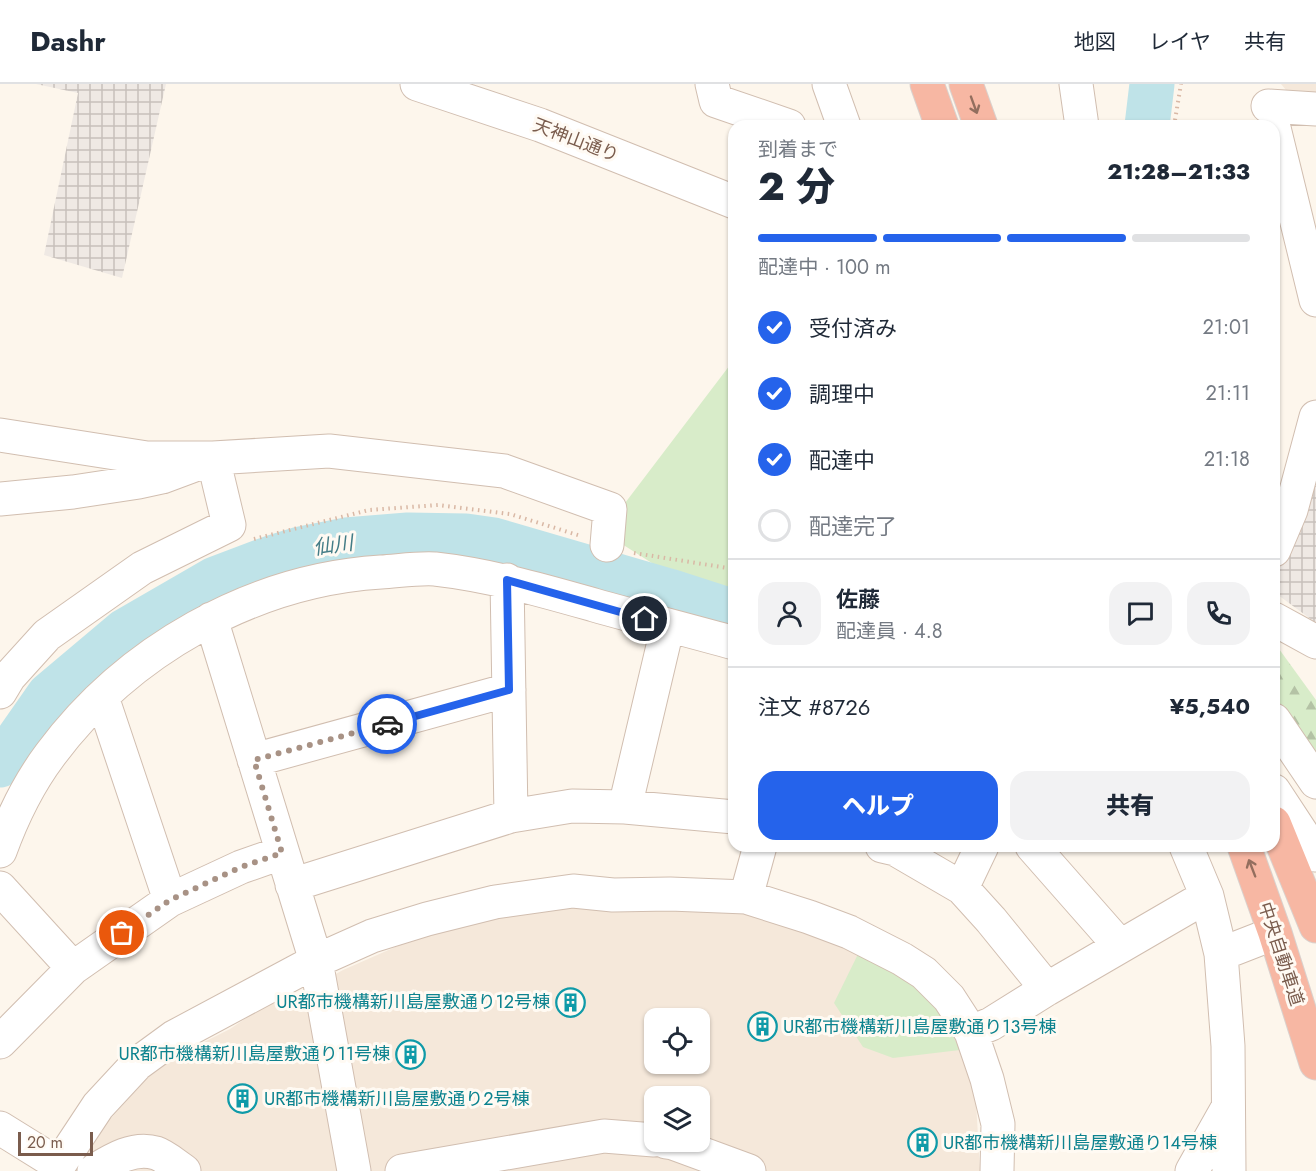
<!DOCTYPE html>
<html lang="ja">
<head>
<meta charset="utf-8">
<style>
	:root { --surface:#fff; --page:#f2f2f3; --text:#1f2937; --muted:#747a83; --line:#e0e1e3; --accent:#2563eb }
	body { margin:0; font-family:Jost,"Noto Sans JP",sans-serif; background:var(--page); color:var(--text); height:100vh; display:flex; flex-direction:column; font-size:22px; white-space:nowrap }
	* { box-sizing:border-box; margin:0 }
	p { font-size:20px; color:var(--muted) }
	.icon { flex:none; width:33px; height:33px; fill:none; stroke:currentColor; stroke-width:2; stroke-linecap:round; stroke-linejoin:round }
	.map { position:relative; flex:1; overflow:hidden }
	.sheet { position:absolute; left:728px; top:36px; width:552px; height:732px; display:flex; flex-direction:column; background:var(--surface); border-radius:18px; box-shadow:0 2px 4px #0004 }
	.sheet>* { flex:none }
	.buttons { position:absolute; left:644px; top:924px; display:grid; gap:12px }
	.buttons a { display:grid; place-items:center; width:66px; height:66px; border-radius:12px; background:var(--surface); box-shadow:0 2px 4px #0004; font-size:30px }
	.scale { position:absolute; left:18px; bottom:15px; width:75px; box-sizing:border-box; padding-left:6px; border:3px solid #7a5c4d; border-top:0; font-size:16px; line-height:21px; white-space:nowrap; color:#7a5c4d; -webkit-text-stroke:4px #fffaf3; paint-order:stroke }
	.pin { position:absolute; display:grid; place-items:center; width:51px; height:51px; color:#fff; margin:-26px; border:3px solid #fff; border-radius:50%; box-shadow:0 2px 6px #0007 }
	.courier { position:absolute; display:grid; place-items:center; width:60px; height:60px; margin:-30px; border:4px solid #2563eb; border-radius:50%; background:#fff; color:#222; box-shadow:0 2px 8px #0007 }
	.overview em { font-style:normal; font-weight:800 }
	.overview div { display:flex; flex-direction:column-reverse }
	.overview { display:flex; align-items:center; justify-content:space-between; height:102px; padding:0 30px }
	h1 { font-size:39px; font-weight:800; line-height:45px }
	.bar { display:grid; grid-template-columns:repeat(4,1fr); gap:9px 6px; align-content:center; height:72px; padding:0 30px }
	.bar i { height:8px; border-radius:4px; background:var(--line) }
	.bar .current { background:var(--accent) }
	.bar p { grid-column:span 4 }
	.line { display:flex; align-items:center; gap:15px; padding:0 30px; border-top:2px solid var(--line) }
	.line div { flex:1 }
	.round { display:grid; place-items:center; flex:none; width:63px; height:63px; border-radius:18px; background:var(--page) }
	ol { padding:0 30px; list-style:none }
	li { display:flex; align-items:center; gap:18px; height:66px }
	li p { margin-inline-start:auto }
	li .icon { padding:6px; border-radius:50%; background:var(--accent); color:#fff; stroke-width:4 }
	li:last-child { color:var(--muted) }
	li i { width:33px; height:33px; border:3px solid var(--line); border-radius:50% }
	.cta { display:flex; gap:12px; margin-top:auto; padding:12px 30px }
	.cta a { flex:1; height:69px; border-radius:18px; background:var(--accent); color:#fff; font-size:24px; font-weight:800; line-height:69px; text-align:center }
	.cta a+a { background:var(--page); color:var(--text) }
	header { display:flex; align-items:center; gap:36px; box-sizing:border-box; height:84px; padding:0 30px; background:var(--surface); border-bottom:2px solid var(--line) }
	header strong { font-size:28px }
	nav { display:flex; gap:33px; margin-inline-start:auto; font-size:21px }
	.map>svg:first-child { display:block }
</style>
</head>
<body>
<header>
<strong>Dashr</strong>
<nav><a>地図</a><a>レイヤ</a><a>共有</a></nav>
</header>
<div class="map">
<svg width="1316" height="1087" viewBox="0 0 1316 1087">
	<defs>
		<pattern id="industrial-grid" width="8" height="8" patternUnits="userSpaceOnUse" patternTransform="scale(1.5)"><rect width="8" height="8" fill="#efe9e4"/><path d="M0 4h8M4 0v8" fill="none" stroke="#c7c0bb"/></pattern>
		<pattern id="forest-firs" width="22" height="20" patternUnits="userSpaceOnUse" patternTransform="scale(1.5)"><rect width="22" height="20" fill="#d8ecc9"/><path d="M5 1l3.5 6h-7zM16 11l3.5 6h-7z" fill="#b4c2a5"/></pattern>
	</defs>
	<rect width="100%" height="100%" fill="#fdf6ec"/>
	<!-- residential -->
	<path fill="#f5e8da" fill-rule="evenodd" d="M1281 0H1316V9L1286 6Z
		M603 822 719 825 760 833 844 855 935 917 968 967 975 1000 980 1087H64L146 995 180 970 230 945 264 922 292 914 343 886 409 857 502 828ZM654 934H699V980H654ZM654 1012H699V1058H654Z"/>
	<!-- industrial -->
	<path fill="url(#industrial-grid)" d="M36 0H166L122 194 44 171 78 9Z
		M1307 400 1316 402V539L1274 508V488Z"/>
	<!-- forest -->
	<path fill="url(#forest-firs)" d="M1274 558 1316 616V716L1274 636Z"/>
	<!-- park -->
	<path fill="#d8ecc9" d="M733 277V512L677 495 603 448Z
		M860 866 934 914 960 966 893 974 863 963 834 919Z"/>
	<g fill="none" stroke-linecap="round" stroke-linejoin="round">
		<!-- river -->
		<path stroke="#bfe3e8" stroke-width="45" d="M1147 42 1152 0
			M0 681 49 611 125 547 215 495 271 474 300 465 346 456 408 451 466 452 494 456 669 507 734 528"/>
		<defs>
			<path id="minor" d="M417 0 540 41 734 118
				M712 0 716 17 789 42
				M829 0 844 42
				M1076 0 1082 42
				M1268 22 1316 25
				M1274 44 1316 216
				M0 351 147 374H213L229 441 142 484 47 551 9 593 0 608
				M0 415 73 408 139 398 162 393 213 374 329 367 504 387 610 425 607 461
				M1274 466 1291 426 1316 333
				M507 496 511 732
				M211 535 316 877 354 1087
				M1274 535 1316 558
				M102 613 170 816
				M1274 636 1316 698
				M254 676 509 606
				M1274 707 1316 771
				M625 723 668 541
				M882 762 895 765 962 804 991 836 1047 905
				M1032 762 1120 862
				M1186 762 1207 812 1221 870 1228 962 1229 1087
				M0 767C12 734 29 699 50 671 127 567 252 496 381 488 398 487 417 484 435 485 489 491 541 506 594 521 640 534 687 546 734 559
				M292 801 511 732 572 722 625 723 734 733
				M0 804 73 884
				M962 804 982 762
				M746 813 760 762
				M1221 870 1262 854
				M971 948 991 940 1047 905 1207 812
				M0 958 73 884 170 816 241 783 281 769
				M0 1044 58 1080
				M666 1058 673 1059 749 1087
				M55 1087 98 1022 137 980 174 953 316 877 372 852 427 835 495 818 573 807 613 811 670 810 746 813 809 833 849 848 902 875 924 889 949 914 971 948 987 995 998 1040 997 1087
				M94 1087C112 1076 134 1062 156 1069 165 1072 175 1081 184 1087
				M402 1087 604 1052 654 1056
				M1192 1087 1227 1025"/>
			<path id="highway" d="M927 0 942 42
				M966 0 981 42
				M1274 739 1316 842
				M1244 762 1275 849 1316 979"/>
		</defs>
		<!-- minor casing -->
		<use href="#minor" stroke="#d1beb0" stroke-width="35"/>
		<!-- highway casing -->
		<use href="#highway" stroke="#dad1cd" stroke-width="35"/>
		<!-- path -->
		<path stroke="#d9b8a5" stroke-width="4" stroke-dasharray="1.5 4.5" stroke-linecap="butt" d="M1174 42 1181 0
			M254 455 369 426 438 421 510 430 581 452
			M634 469 734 485"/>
		<!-- minor -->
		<use href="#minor" stroke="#fff" stroke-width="33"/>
		<!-- highway -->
		<use href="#highway" stroke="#f7b7a3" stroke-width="33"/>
	</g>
	<!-- one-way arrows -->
	<defs><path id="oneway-shaft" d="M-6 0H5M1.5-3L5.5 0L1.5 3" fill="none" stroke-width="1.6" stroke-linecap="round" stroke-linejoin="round" transform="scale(1.5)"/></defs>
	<g stroke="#936e5e">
		<use href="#oneway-shaft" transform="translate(974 21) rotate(70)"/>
		<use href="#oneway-shaft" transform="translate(1252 784) rotate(-111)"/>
	</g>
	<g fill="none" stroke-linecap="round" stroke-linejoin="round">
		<!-- done -->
		<path stroke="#a89285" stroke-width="6" stroke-dasharray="0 10.8" d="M122 849 170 816 241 783 282 769 254 676 387 640"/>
		<!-- route -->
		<path stroke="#2563eb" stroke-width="8" d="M387 640 509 606 507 496 645 535"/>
	</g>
	<!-- icons -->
	<defs>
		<symbol id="building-ring" viewBox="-11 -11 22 22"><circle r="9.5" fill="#fffaf3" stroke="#0f9aa8" stroke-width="1.5"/><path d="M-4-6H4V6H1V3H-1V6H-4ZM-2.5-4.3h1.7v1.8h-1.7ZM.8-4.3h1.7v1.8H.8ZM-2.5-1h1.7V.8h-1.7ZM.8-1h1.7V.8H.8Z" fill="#0f9aa8"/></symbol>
	</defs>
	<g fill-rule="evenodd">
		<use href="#building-ring" x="554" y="902" width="33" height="33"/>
		<use href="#building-ring" x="746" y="926" width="33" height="33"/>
		<use href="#building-ring" x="394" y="954" width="33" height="33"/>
		<use href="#building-ring" x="226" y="998" width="33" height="33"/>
		<use href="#building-ring" x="906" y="1042" width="33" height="33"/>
	</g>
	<g text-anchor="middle" stroke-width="6" stroke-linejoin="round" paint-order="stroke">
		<!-- street labels -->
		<g font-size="18" fill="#7a5c4d" stroke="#fffaf3">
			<text transform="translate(576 56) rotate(21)" y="6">天神山通り</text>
			<text transform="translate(1281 870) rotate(72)" y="6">中央自動車道</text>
		</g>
		<!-- culture labels -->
		<g font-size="18" fill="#0d838f" stroke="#fffaf3" text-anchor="start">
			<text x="550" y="924" text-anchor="end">UR都市機構新川島屋敷通り12号棟</text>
			<text x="783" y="949">UR都市機構新川島屋敷通り13号棟</text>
			<text x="390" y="976" text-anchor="end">UR都市機構新川島屋敷通り11号棟</text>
			<text x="264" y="1021">UR都市機構新川島屋敷通り2号棟</text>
			<text x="943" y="1065">UR都市機構新川島屋敷通り14号棟</text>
		</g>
		<!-- water labels -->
		<g font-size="20" font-style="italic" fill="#437c86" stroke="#fffaf3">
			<text transform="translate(333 461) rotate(-8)" y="7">仙川</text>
		</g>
	</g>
</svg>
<div class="buttons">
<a><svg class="icon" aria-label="locate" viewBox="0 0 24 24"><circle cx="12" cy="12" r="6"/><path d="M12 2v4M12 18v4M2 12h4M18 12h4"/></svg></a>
<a><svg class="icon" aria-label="layers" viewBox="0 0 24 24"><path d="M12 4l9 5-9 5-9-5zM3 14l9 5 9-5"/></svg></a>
</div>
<div class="scale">20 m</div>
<div class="pin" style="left:122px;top:849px;background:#ea580c"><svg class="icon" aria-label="bag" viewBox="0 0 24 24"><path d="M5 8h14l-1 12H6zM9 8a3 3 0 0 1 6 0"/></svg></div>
<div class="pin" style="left:645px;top:535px;background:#1f2937"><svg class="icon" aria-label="home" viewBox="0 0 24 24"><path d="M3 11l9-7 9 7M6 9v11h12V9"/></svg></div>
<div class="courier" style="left:387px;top:640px"><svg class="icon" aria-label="car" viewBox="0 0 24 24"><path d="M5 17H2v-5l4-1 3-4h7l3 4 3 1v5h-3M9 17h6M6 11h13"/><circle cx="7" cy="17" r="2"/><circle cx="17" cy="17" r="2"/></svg></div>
<section class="sheet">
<div class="overview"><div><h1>2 分</h1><p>到着まで</p></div><em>21:28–21:33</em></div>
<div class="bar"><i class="current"></i><i class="current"></i><i class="current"></i><i></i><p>配達中 · 100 m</p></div>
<ol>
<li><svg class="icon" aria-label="check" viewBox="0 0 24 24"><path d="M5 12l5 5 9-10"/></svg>受付済み<p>21:01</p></li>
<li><svg class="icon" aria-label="check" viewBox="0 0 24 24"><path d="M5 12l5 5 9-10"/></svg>調理中<p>21:11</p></li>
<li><svg class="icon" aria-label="check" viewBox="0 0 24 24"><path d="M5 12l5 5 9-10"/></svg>配達中<p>21:18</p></li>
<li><i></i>配達完了</li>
</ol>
<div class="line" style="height:108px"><a class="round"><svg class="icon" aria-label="person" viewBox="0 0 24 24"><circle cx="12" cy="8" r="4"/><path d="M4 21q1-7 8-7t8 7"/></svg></a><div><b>佐藤</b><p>配達員 · 4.8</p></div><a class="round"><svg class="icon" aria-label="chat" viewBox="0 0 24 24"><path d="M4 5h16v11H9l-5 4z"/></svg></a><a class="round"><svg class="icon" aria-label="phone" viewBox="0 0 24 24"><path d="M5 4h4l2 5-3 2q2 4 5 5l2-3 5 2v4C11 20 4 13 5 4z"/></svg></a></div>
<div class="line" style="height:78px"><div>注文 #8726</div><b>¥5,540</b></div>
<div class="cta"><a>ヘルプ</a><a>共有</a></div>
</section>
</div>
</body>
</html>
